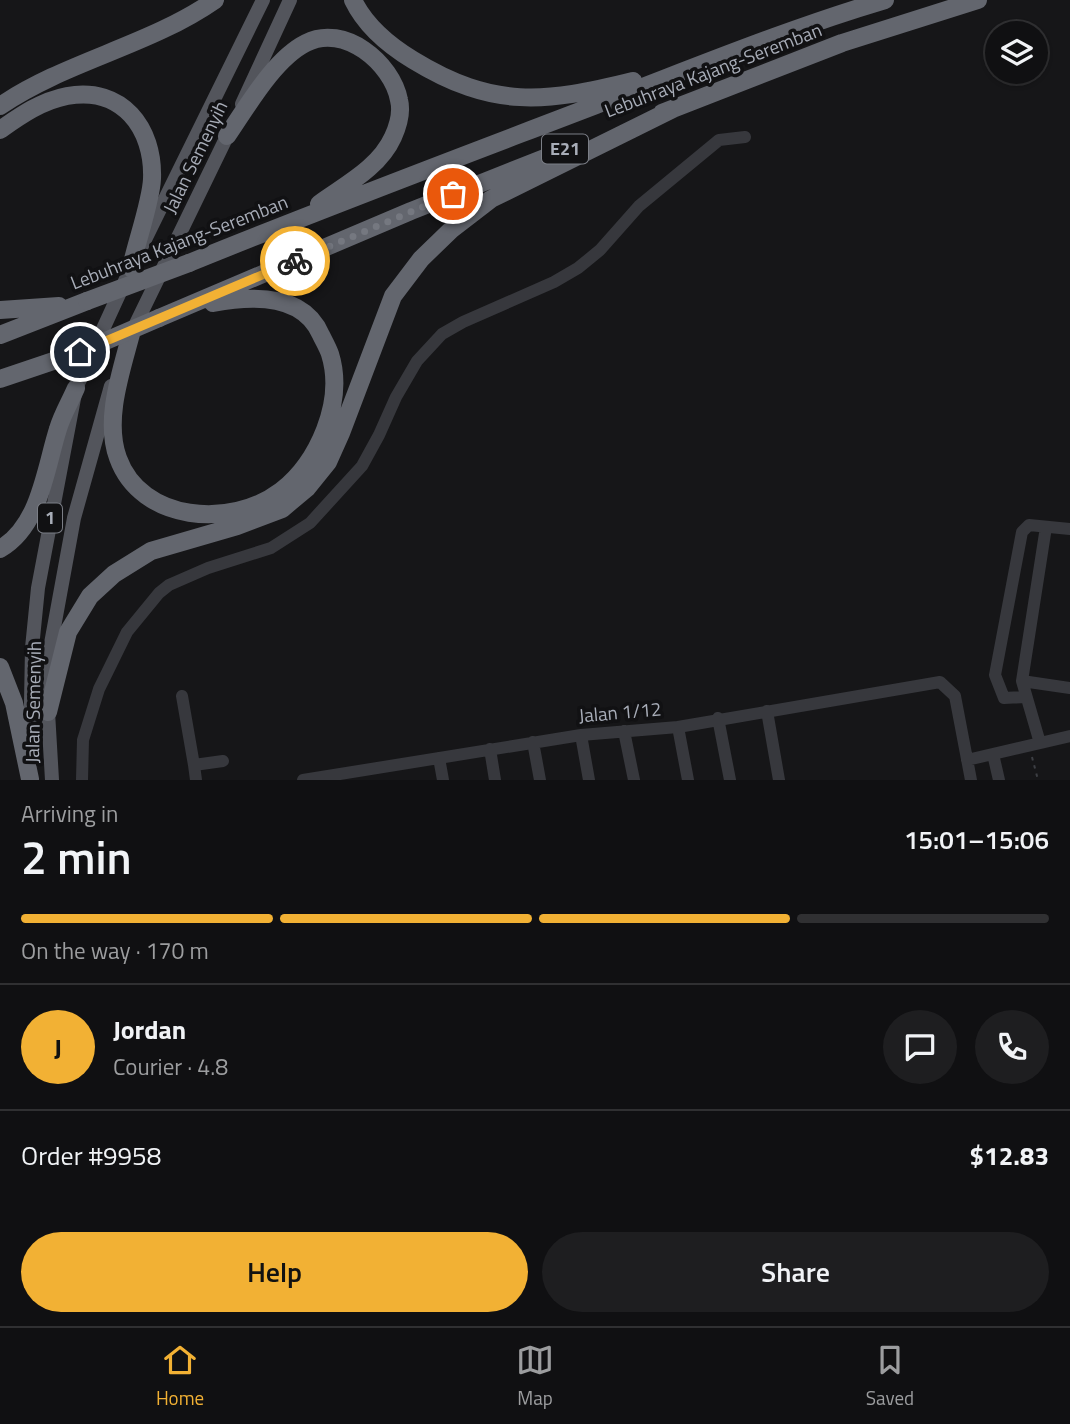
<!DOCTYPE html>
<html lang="en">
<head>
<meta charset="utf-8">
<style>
	:root { --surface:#101012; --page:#1e1e20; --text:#f1f3f6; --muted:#9c9d9f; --line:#303032; --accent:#f2b134 }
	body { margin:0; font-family:"Titillium Web",sans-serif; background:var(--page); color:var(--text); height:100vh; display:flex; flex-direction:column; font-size:26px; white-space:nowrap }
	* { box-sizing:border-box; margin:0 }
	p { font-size:23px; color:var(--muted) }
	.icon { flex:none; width:38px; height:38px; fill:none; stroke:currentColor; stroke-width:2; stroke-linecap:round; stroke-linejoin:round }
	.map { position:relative; height:780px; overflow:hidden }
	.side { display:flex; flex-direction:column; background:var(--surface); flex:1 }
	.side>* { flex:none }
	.buttons { position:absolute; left:985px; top:21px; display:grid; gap:14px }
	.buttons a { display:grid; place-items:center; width:63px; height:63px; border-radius:50%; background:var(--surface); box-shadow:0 2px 5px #0004,0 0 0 2px var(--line); font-size:35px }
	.pin { position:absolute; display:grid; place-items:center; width:60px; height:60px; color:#fff; margin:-30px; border:4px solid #fff; border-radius:50%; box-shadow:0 2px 7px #0007 }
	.courier { position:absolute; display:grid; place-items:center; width:70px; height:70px; margin:-35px; border:5px solid #f2b134; border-radius:50%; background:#fff; color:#222; box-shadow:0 2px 9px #0007 }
	.headline em { font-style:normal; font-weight:600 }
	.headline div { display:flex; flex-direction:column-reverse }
	.headline { display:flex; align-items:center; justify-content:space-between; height:119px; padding:0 21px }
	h1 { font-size:46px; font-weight:600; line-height:52px }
	.bar { display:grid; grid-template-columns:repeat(4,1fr); gap:10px 7px; align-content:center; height:84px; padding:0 21px }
	.bar i { height:9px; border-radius:5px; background:var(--line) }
	.bar .on { background:var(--accent) }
	.bar p { grid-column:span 4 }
	.line { display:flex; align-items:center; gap:18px; padding:0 21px; border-top:2px solid var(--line) }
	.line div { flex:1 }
	.round { display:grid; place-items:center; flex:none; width:74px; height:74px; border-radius:37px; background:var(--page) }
	.button { display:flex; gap:14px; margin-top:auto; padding:14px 21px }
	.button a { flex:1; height:80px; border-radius:42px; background:var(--accent); color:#111; font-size:28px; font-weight:600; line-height:80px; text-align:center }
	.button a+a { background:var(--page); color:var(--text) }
	.tabs { display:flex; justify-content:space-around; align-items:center; height:98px; border-top:2px solid var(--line); background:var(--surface); font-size:19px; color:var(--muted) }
	.tabs a { display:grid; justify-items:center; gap:4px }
	.tabs .on { color:var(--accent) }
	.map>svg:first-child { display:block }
</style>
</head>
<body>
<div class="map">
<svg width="1070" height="780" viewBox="0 0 1070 780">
	<rect width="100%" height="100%" fill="#161618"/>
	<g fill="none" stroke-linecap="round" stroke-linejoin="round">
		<!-- path -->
		<path stroke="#3d3f44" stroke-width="2" stroke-dasharray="3.5 5" stroke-linecap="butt" d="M1032 757 1038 780"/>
		<!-- minor -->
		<path stroke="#37383d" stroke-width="12" d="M1022 681 1070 688
			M182 696 194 765
			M1026 697 1004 698 995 675 1022 532 1029 525 1070 529
			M767 711 779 780
			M718 718 730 780
			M678 727 688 780
			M624 731 634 780
			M581 735 589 780
			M533 742 540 780
			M1040 743 1022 681 1046 527
			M490 749 495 780
			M993 754 999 780
			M439 758 443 780
			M967 760 1070 736
			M82 780 83 740 99 689 127 632 159 593 169 585 208 568 271 548 310 523 362 466 379 435 396 397 417 361 442 334 463 322 554 282 578 268 600 250 639 206 719 140 745 137
			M196 780 194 765 223 761
			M303 780 581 735 678 727 940 682 955 696 971 780"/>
		<!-- major -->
		<path stroke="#53555c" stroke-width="14" d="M242 104 290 0
			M131 334 232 126
			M30 757 32 648 38 588 76 388 131 268 263 0
			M52 780 48 712 50 649 74 518 111 386"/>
		<!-- highway -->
		<path stroke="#63666e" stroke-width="18" d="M353 0C365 25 390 46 413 60 493 109 545 103 633 81
			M0 106C66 61 149 46 215 0
			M662 113 842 43 978 0
			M0 130C20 116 41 101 67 96 122 86 154 128 152 179 151 202 136 243 131 268
			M227 136C247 107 274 59 306 43 344 23 392 63 399 100 402 112 398 126 393 137 379 168 345 185 319 204
			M189 263C324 208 460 157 596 105 691 69 787 29 885 0
			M0 310 59 306
			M159 318 411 211 580 144
			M131 334C121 372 104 420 118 458 141 522 231 529 281 491 318 462 345 402 330 354 328 348 324 341 321 335 303 293 250 296 213 303
			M0 335 87 301
			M0 379 80 352
			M0 549C40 526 45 470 58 429 62 415 70 402 76 388
			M0 667 14 703 30 779
			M48 712 68 632 90 596 114 574 151 551 237 526 282 509 307 488 328 462 341 433 393 296 421 259 452 229 491 199 673 109"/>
		<!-- highway-bridge -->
		<path stroke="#63666e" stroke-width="18" d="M87 301 189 263
			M80 352 159 318"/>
	</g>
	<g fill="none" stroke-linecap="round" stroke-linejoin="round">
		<!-- done -->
		<path stroke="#757880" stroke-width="7" stroke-dasharray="0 12.6" d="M295 261 453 194"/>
		<!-- route -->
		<path stroke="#f2b134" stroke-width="9" d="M80 352 295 261"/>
	</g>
	<g text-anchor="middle" stroke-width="7" stroke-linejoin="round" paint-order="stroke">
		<!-- shield labels -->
		<g fill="#111113" stroke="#7b7e86" stroke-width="2">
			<rect x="542" y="134.5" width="46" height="29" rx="5"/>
			<rect x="38" y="503.5" width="24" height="29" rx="5"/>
		</g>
		<g font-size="18" font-weight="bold" fill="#a8adb8">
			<text x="565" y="155">E21</text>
			<text x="50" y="524">1</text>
		</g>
		<!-- street labels -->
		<g font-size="19" fill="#a8adb8" stroke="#111113">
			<text transform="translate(713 70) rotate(-21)" y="7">Lebuhraya Kajang-Seremban</text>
			<text transform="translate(195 157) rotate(-64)" y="7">Jalan Semenyih</text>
			<text transform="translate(179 242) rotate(-21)" y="7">Lebuhraya Kajang-Seremban</text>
			<text transform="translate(33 702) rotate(-89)" y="7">Jalan Semenyih</text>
			<text transform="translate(620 712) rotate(-5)" y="7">Jalan 1/12</text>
		</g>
	</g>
</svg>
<div class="buttons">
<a><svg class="icon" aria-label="layers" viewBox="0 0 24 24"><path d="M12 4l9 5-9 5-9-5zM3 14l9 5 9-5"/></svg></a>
</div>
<div class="pin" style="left:453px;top:194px;background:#ea580c"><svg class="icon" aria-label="bag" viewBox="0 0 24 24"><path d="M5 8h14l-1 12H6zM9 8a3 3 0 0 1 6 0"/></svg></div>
<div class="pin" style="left:80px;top:352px;background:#1f2937"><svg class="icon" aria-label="home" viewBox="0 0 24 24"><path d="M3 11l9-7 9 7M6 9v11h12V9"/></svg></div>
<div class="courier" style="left:295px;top:261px"><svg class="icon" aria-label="bike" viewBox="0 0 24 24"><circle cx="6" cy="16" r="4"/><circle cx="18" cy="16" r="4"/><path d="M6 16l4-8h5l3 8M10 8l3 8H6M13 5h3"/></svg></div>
</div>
<section class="side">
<div class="headline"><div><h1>2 min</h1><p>Arriving in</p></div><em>15:01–15:06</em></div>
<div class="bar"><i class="on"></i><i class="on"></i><i class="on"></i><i></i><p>On the way · 170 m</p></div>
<div class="line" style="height:126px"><b class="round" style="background:var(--accent);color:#111">J</b><div><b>Jordan</b><p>Courier · 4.8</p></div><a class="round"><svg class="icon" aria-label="chat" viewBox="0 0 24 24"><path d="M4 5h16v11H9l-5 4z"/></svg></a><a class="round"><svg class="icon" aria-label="phone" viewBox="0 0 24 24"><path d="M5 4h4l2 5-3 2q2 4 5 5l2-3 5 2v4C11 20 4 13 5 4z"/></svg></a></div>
<div class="line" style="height:91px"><div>Order #9958</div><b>$12.83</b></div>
<div class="button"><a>Help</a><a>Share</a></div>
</section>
<nav class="tabs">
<a class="on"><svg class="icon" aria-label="home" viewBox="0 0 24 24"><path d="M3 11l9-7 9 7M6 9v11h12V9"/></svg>Home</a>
<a><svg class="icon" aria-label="map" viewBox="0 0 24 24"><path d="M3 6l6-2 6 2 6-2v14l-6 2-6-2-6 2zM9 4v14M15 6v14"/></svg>Map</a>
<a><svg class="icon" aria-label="saved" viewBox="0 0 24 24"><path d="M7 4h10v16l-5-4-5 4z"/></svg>Saved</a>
</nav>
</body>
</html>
